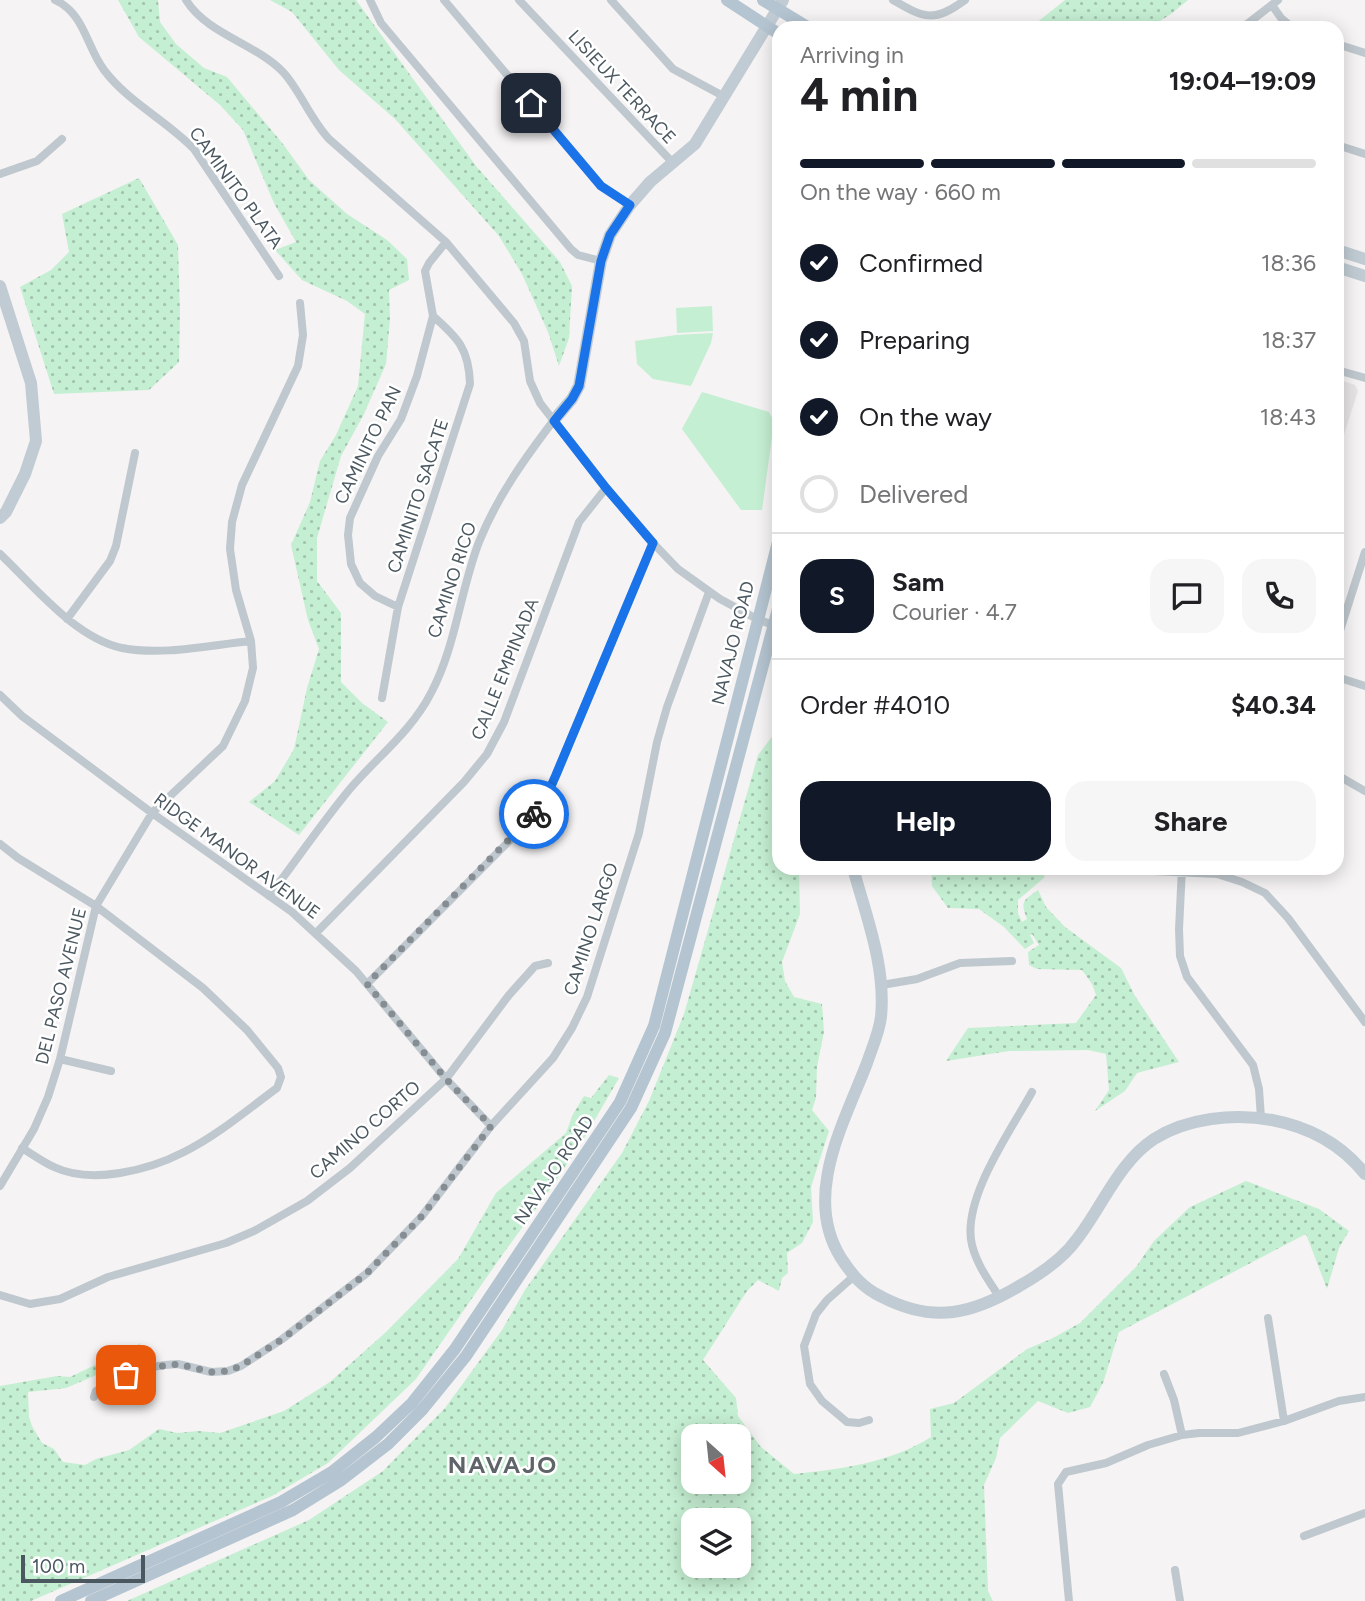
<!DOCTYPE html>
<html lang="en">
<head>
<meta charset="utf-8">
<style>
	:root { --surface:#fff; --page:#f6f6f6; --text:#202124; --muted:#757577; --line:#e0e0e0; --accent:#111827 }
	body { margin:0; font-family:Figtree,sans-serif; background:var(--page); color:var(--text); height:100vh; display:flex; flex-direction:column; font-size:26px; white-space:nowrap }
	* { box-sizing:border-box; margin:0 }
	p { font-size:23px; color:var(--muted) }
	.icon { flex:none; width:38px; height:38px; fill:none; stroke:currentColor; stroke-width:2; stroke-linecap:round; stroke-linejoin:round }
	.map { position:relative; flex:1; overflow:hidden }
	.details { position:absolute; left:772px; top:21px; width:572px; height:854px; display:flex; flex-direction:column; background:var(--surface); border-radius:21px; box-shadow:0 4px 18px #0003 }
	.details>* { flex:none }
	.needle { width:46px; rotate:153deg }
	.buttons { position:absolute; left:681px; top:1424px; display:grid; gap:14px }
	.buttons a { display:grid; place-items:center; width:70px; height:70px; border-radius:14px; background:var(--surface); box-shadow:0 4px 18px #0003; font-size:35px }
	.scale { position:absolute; left:21px; bottom:18px; width:124px; box-sizing:border-box; padding-left:7px; border:4px solid #4b5860; border-top:0; font-size:19px; line-height:24px; white-space:nowrap; color:#4b5860; -webkit-text-stroke:5px #fff; paint-order:stroke }
	.pin { position:absolute; display:grid; place-items:center; width:60px; height:60px; color:#fff; margin:-30px; border-radius:14px; box-shadow:0 4px 10px #0006 }
	.courier { position:absolute; display:grid; place-items:center; width:70px; height:70px; margin:-35px; border:5px solid #1a73e8; border-radius:50%; background:#fff; color:#222; box-shadow:0 2px 9px #0007 }
	.head em { font-style:normal; font-weight:700 }
	.head div { display:flex; flex-direction:column-reverse }
	.head { display:flex; align-items:center; justify-content:space-between; height:119px; padding:0 28px }
	h1 { font-size:46px; font-weight:700; line-height:52px }
	.bar { display:grid; grid-template-columns:repeat(4,1fr); gap:10px 7px; align-content:center; height:84px; padding:0 28px }
	.bar i { height:9px; border-radius:5px; background:var(--line) }
	.bar .current { background:var(--accent) }
	.bar p { grid-column:span 4 }
	.line { display:flex; align-items:center; gap:18px; padding:0 28px; border-top:2px solid var(--line) }
	.line div { flex:1 }
	.round { display:grid; place-items:center; flex:none; width:74px; height:74px; border-radius:21px; background:var(--page) }
	ol { padding:0 28px; list-style:none }
	li { display:flex; align-items:center; gap:21px; height:77px }
	li p { margin-inline-start:auto }
	li .icon { padding:7px; border-radius:50%; background:var(--accent); color:#fff; stroke-width:4 }
	li:last-child { color:var(--muted) }
	li i { width:38px; height:38px; border:4px solid var(--line); border-radius:50% }
	.primary-button { display:flex; gap:14px; margin-top:auto; padding:14px 28px }
	.primary-button a { flex:1; height:80px; border-radius:21px; background:var(--accent); color:#fff; font-size:28px; font-weight:700; line-height:80px; text-align:center }
	.primary-button a+a { background:var(--page); color:var(--text) }
	.map>svg:first-child { display:block }
</style>
</head>
<body>
<div class="map">
<svg width="1365" height="1601" viewBox="0 0 1365 1601">
	<defs>
		<pattern id="green-dots" width="8" height="8" patternUnits="userSpaceOnUse" patternTransform="scale(1.75)"><rect width="8" height="8" fill="#c5efd2"/><path d="M2 2h.1M6 6h.1" fill="none" stroke="#a2c4ae" stroke-width="1.8" stroke-linecap="round"/></pattern>
	</defs>
	<rect width="100%" height="100%" fill="#f5f3f3"/>
	<!-- education -->
	<path fill="#e6e4e5" d="M1337 379 1355 385 1358 391 1337 456Z"/>
	<!-- green -->
	<path fill="url(#green-dots)" fill-rule="evenodd" d="M118 0H158L160 22 176 44 204 68 227 77 283 144 309 180 347 214 387 240 407 259 409 280 389 290 390 319 386 364 364 414 341 456 317 538V581L341 613V682L362 703 388 722 299 835 249 802 275 781 294 749 307 688 319 649 308 620 291 545 310 502 320 461 336 435 358 386 365 314 347 301 302 280 275 250 296 242 274 203 243 130 220 105 139 37Z
		M270 0H356L476 166 560 262 572 286 569 338 559 366 548 332 522 274 499 236 395 119 339 70 292 12Z
		M1065 0H1188L1171 14 1149 28H1030Z
		M139 178 178 245 180 312 179 362 149 390 54 394 20 287 51 270 69 252 62 214Z
		M774 734 772 777 779 795V868H799L800 914 782 962 785 981 794 997 822 1004 824 1032 817 1067 816 1098 812 1110 829 1131 811 1187 813 1222 802 1243 787 1253 788 1273 782 1278 779 1291 758 1280 747 1291 703 1360 736 1398 738 1416 760 1446 794 1474C841 1469 890 1463 931 1437L930 1409 954 1403 1027 1349 1051 1339 1080 1323 1136 1267 1154 1241 1190 1207 1246 1181 1319 1209 1349 1231 1339 1248 1327 1289 1306 1234 1119 1332 1103 1383 1090 1407 1068 1413 1038 1401 1000 1438 996 1458 984 1485 988 1591 993 1601H127L309 1520 383 1471 445 1408 502 1330 525 1290 622 1153 649 1101 684 1014 758 755ZM693 1437H738V1482H693ZM693 1521H738V1566H693Z
		M931 868H1001L1025 874 1040 871 1045 877 1018 900V913L1022 922 1027 919C1020 901 1023 901 1038 890L1046 907 1065 927 1121 968 1135 996 1179 1062 1137 1073 1125 1091 1095 1111 1109 1090 1106 1054 1088 1050 1009 1051 946 1061 968 1028 1076 1023 1096 995 1092 984 1082 970 1037 969 1029 965 1028 952 1039 945 1032 934 1030 935 1034 943 1025 949 1004 927 979 909 948 908 932 886Z
		M609 1075 619 1078 586 1135 552 1187 500 1258 416 1379 328 1463 272 1496 31 1601H0V1386L57 1376 70 1377 141 1343 129 1361 66 1388 28 1392 29 1417 32 1426 42 1443 54 1449 63 1462 85 1465 96 1459 129 1450 159 1429 177 1433 198 1431 220 1433 284 1411 330 1382 386 1332 458 1259 496 1193 566 1133 573 1114 584 1096 591 1098Z"/>
	<!-- pitch -->
	<path fill="#c5efd2" d="M712 306 713 331 677 333 676 308Z
		M713 333 711 343 691 386 653 379 637 364 635 341 676 335Z
		M702 392 769 412 774 422 762 510H741L682 429Z"/>
	<g fill="none" stroke-linecap="round" stroke-linejoin="round">
		<!-- street -->
		<path stroke="#bfc8ce" stroke-width="8" d="M55 0C85 14 86 46 104 70 128 102 166 120 194 149L279 276
			M186 0C207 34 254 43 282 71 299 88 310 119 329 139L446 242 514 323 524 341 530 381 540 403 606 488 653 543 678 569 720 599 757 619 773 625
			M370 0 381 23 571 249 578 255 601 261
			M444 0 601 186 630 205
			M519 0 674 164
			M611 0 673 69 725 97
			M893 0C924 18 934 23 965 0
			M1272 5 1281 18 1293 28
			M1242 28 1278 0
			M1337 44 1365 53
			M1337 145 1365 154
			M0 174 37 161 62 139
			M1337 370 1365 378
			M0 554C34 586 75 638 122 648 163 656 210 645 251 641
			M398 607 375 596 360 583 351 564 348 535 350 518 378 456 401 419 417 376 433 316 425 271 429 263 446 242
			M67 619 110 561 116 546 135 453
			M1337 640 1365 552
			M1337 677 1365 686
			M0 695 22 716 152 813 292 912 356 971 446 1079 491 1126
			M382 698 398 607 470 384C469 349 458 338 433 316
			M1337 775 1365 791
			M0 844 18 858 96 906 203 988 247 1030 278 1068 281 1077 277 1088C247 1110 218 1135 184 1152 149 1170 92 1185 54 1167 43 1162 32 1154 22 1148
			M1088 868 1217 874 1242 882 1265 893 1288 918 1365 1022
			M1182 868 1179 929 1180 956 1187 977 1253 1065 1259 1089 1261 1118
			M269 896C296 861 321 824 349 790 376 758 411 732 431 693 456 646 460 591 479 542 497 497 525 458 554 420
			M316 933 464 782 487 754 504 722 579 522 606 488
			M367 984 527 823 544 802 653 543
			M882 985 917 979 960 963 1012 961
			M60 1059 111 1071
			M0 1186 34 1129 48 1097 60 1059 96 906 152 813 223 746 245 701 253 668 251 641 236 590 230 549 232 522 242 485 298 366 303 335 300 303
			M853 1277 827 1300 816 1314 804 1346 810 1384 822 1401 847 1422 859 1423 869 1420
			M0 1295 30 1304 60 1299 108 1277 226 1243 254 1231 307 1201 350 1168 446 1079 509 995 535 966 548 963
			M1000 1298C989 1281 977 1265 972 1245 961 1200 1010 1132 1032 1092
			M1268 1318 1284 1421
			M1164 1374 1174 1400 1182 1435
			M94 1397 96 1391 126 1375 146 1368 165 1365 178 1364 211 1372 228 1371 241 1366 281 1340 367 1273 422 1216 491 1126 553 1058 572 1028 587 997 639 833 657 742 667 707 709 592
			M1304 1536 1365 1513
			M1175 1570 1180 1601
			M1069 1601 1058 1484 1066 1472 1106 1463 1148 1445 1182 1435 1199 1433H1238L1284 1421 1339 1401 1365 1397"/>
		<!-- secondary -->
		<path stroke="#c0cbd3" stroke-width="12" d="M1337 250 1365 259
			M1337 267 1365 276
			M0 286 31 383 36 441 25 474 6 512 0 518
			M554 420 572 399 579 386 601 261 610 235 630 205 650 182 695 144 783 0
			M853 868C866 916 886 966 881 1017 879 1033 872 1048 867 1063 844 1123 802 1196 841 1258 852 1275 863 1288 882 1297 934 1324 973 1314 1021 1285 1042 1273 1063 1259 1077 1239 1102 1207 1119 1162 1154 1139 1187 1118 1234 1113 1272 1120 1309 1127 1342 1145 1365 1174"/>
		<!-- primary -->
		<path stroke="#b4c4d0" stroke-width="12" d="M727 0 779 34
			M763 0 809 28
			M61 1601 281 1502 332 1472 376 1437 412 1403 455 1349 620 1102 654 1026 779 538
			M91 1601 293 1510 340 1481 388 1444 422 1410 466 1356 631 1108 665 1033 779 605"/>
	</g>
	<g fill="none" stroke-linecap="round" stroke-linejoin="round">
		<!-- done -->
		<path stroke="#868e93" stroke-width="7" stroke-dasharray="0 12.6" d="M126 1375 146 1368 178 1364 211 1372 228 1371 241 1366 281 1340 367 1273 422 1216 491 1126 446 1079 367 984 534 814"/>
		<!-- route -->
		<path stroke="#1a73e8" stroke-width="9" d="M531 103 601 186 630 205 610 235 601 261 579 386 572 399 554 421 606 488 653 543 556 775 544 802 534 814"/>
	</g>
	<g text-anchor="middle" stroke-width="5" stroke-linejoin="round" paint-order="stroke">
		<!-- street labels -->
		<g font-size="18" fill="#4b5860" stroke="#fff">
			<text transform="translate(622 87) rotate(47)" y="6">LISIEUX TERRACE</text>
			<text transform="translate(236 188) rotate(54)" y="6">CAMINITO PLATA</text>
			<text transform="translate(368 445) rotate(-64)" y="6">CAMINITO PAN</text>
			<text transform="translate(418 496) rotate(-72)" y="6">CAMINITO SACATE</text>
			<text transform="translate(452 580) rotate(-72)" y="6">CAMINO RICO</text>
			<text transform="translate(733 643) rotate(-76)" y="6">NAVAJO ROAD</text>
			<text transform="translate(505 669) rotate(-68)" y="6">CALLE EMPINADA</text>
			<text transform="translate(237 856) rotate(36)" y="6">RIDGE MANOR AVENUE</text>
			<text transform="translate(591 929) rotate(-72)" y="6">CAMINO LARGO</text>
			<text transform="translate(61 986) rotate(-76)" y="6">DEL PASO AVENUE</text>
			<text transform="translate(365 1130) rotate(-41)" y="6">CAMINO CORTO</text>
			<text transform="translate(554 1170) rotate(-56)" y="6">NAVAJO ROAD</text>
		</g>
		<!-- district labels -->
		<g font-size="24" font-weight="bold" letter-spacing="2" fill="#5f6468" stroke="#fff">
			<text x="503" y="1473">NAVAJO</text>
		</g>
	</g>
</svg>
<div class="buttons">
<a><svg class="needle" viewBox="-14 -14 28 28"><path d="M0-13l5 13h-10z" fill="#e53935"/><path d="M0 13l5-13h-10z" fill="#757577"/></svg></a>
<a><svg class="icon" aria-label="layers" viewBox="0 0 24 24"><path d="M12 4l9 5-9 5-9-5zM3 14l9 5 9-5"/></svg></a>
</div>
<div class="scale">100 m</div>
<div class="pin" style="left:126px;top:1375px;background:#ea580c"><svg class="icon" aria-label="bag" viewBox="0 0 24 24"><path d="M5 8h14l-1 12H6zM9 8a3 3 0 0 1 6 0"/></svg></div>
<div class="pin" style="left:531px;top:103px;background:#1f2937"><svg class="icon" aria-label="home" viewBox="0 0 24 24"><path d="M3 11l9-7 9 7M6 9v11h12V9"/></svg></div>
<div class="courier" style="left:534px;top:814px"><svg class="icon" aria-label="bike" viewBox="0 0 24 24"><circle cx="6" cy="16" r="4"/><circle cx="18" cy="16" r="4"/><path d="M6 16l4-8h5l3 8M10 8l3 8H6M13 5h3"/></svg></div>
<section class="details">
<div class="head"><div><h1>4 min</h1><p>Arriving in</p></div><em>19:04–19:09</em></div>
<div class="bar"><i class="current"></i><i class="current"></i><i class="current"></i><i></i><p>On the way · 660 m</p></div>
<ol>
<li><svg class="icon" aria-label="check" viewBox="0 0 24 24"><path d="M5 12l5 5 9-10"/></svg>Confirmed<p>18:36</p></li>
<li><svg class="icon" aria-label="check" viewBox="0 0 24 24"><path d="M5 12l5 5 9-10"/></svg>Preparing<p>18:37</p></li>
<li><svg class="icon" aria-label="check" viewBox="0 0 24 24"><path d="M5 12l5 5 9-10"/></svg>On the way<p>18:43</p></li>
<li><i></i>Delivered</li>
</ol>
<div class="line" style="height:126px"><b class="round" style="background:var(--accent);color:#fff">S</b><div><b>Sam</b><p>Courier · 4.7</p></div><a class="round"><svg class="icon" aria-label="chat" viewBox="0 0 24 24"><path d="M4 5h16v11H9l-5 4z"/></svg></a><a class="round"><svg class="icon" aria-label="phone" viewBox="0 0 24 24"><path d="M5 4h4l2 5-3 2q2 4 5 5l2-3 5 2v4C11 20 4 13 5 4z"/></svg></a></div>
<div class="line" style="height:91px"><div>Order #4010</div><b>$40.34</b></div>
<div class="primary-button"><a>Help</a><a>Share</a></div>
</section>
</div>
</body>
</html>
